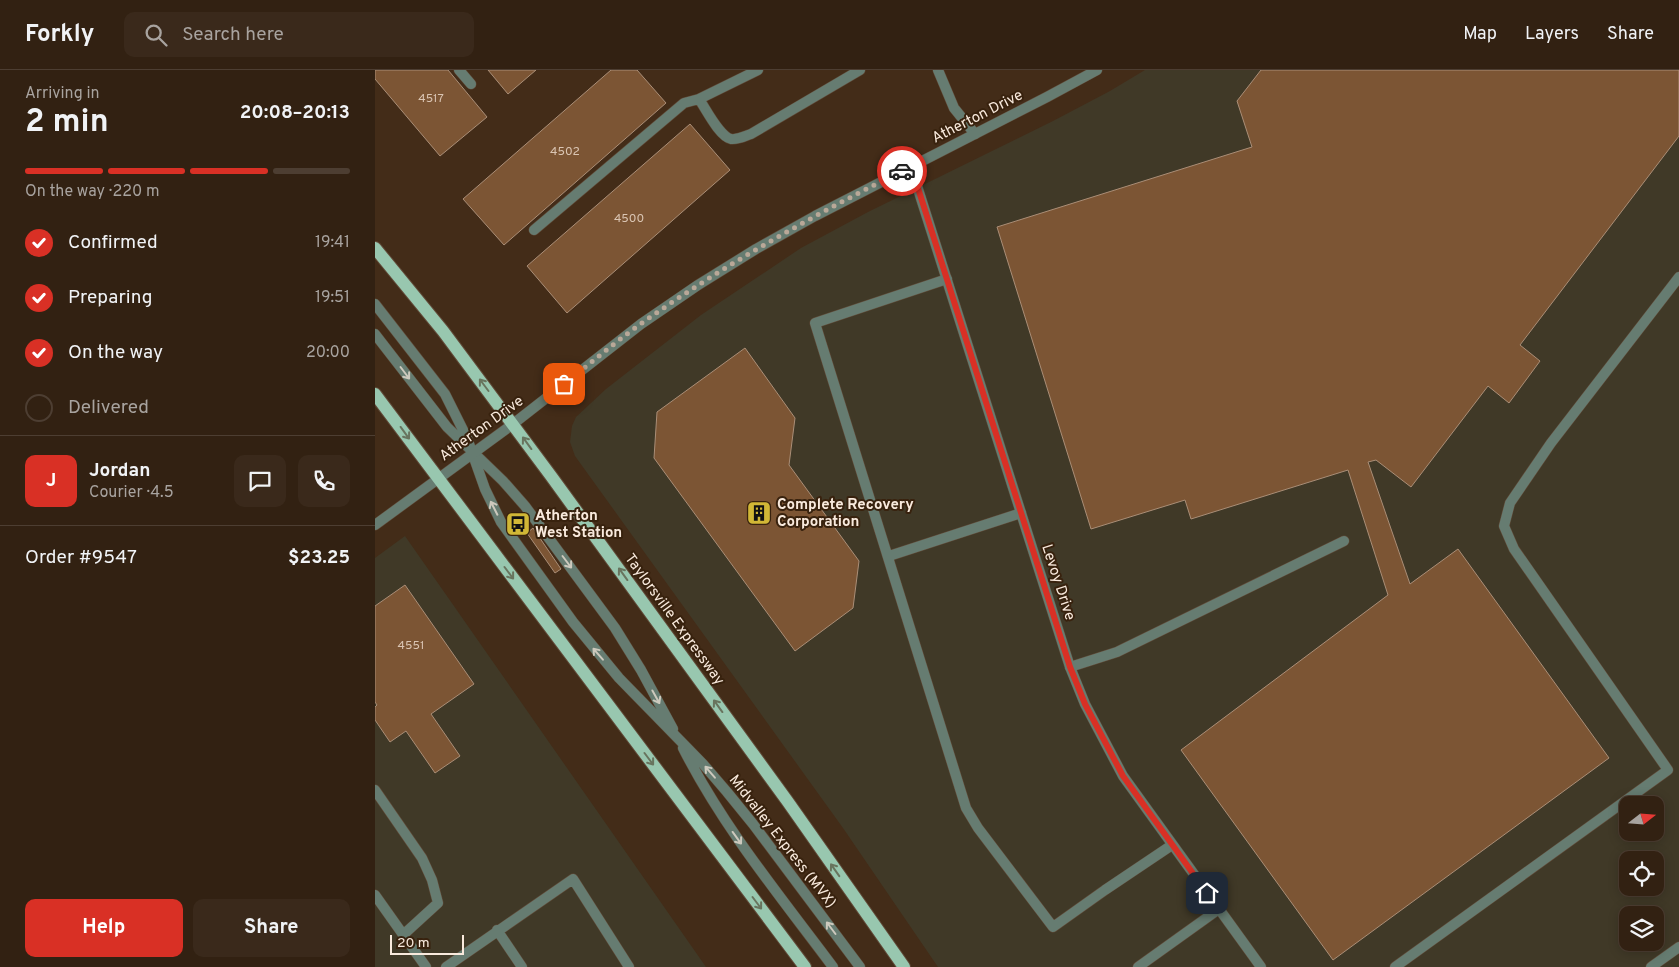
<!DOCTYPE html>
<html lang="en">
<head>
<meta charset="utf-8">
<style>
	:root { --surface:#322112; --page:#3a291b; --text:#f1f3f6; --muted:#a8a39f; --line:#4d3e32; --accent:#d93025 }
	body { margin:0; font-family:Overpass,sans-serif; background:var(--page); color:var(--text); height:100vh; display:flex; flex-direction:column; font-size:19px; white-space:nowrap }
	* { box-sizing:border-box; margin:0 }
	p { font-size:16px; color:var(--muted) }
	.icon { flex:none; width:28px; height:28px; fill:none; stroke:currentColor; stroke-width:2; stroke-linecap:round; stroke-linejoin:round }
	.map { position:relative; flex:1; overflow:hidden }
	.side { display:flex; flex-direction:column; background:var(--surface); width:375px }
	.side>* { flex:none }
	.needle { width:32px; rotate:73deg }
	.buttons { position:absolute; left:1244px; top:726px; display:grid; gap:10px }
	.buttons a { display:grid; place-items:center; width:45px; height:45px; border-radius:10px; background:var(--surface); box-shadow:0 2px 12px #0003,0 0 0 1px var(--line); font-size:25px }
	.scale { position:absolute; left:15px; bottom:12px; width:74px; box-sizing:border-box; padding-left:5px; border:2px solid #f9eadd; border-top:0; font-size:14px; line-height:18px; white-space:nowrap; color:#f9eadd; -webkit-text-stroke:4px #38220e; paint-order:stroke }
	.pin { position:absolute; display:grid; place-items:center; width:42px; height:42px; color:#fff; margin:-21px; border-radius:10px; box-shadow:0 2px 8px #0006 }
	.courier { position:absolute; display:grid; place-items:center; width:50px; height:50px; margin:-25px; border:4px solid #d93025; border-radius:50%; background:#fff; color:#222; box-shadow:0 1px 6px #0007 }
	.overview em { font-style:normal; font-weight:700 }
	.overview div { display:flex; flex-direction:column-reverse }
	.overview { display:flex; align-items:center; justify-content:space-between; height:85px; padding:0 25px }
	h1 { font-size:32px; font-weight:700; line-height:38px }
	.bar { display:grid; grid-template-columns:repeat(4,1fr); gap:8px 5px; align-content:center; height:60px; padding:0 25px }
	.bar i { height:6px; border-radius:4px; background:var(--line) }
	.bar .on { background:var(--accent) }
	.bar p { grid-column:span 4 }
	.line { display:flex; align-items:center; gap:12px; padding:0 25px; border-top:1px solid var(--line) }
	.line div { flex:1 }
	.round { display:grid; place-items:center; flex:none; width:52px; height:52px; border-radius:10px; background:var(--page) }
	ol { padding:0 25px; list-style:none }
	li { display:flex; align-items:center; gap:15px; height:55px }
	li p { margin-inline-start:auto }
	li .icon { padding:5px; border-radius:50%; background:var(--accent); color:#fff; stroke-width:4 }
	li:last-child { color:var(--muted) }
	li i { width:28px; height:28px; border:2px solid var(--line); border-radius:50% }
	.button { display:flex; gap:10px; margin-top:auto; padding:10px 25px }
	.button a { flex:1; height:58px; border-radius:10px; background:var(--accent); color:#fff; font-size:20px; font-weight:700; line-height:58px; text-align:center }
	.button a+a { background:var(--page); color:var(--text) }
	header { display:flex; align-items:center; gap:30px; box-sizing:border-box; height:70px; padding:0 25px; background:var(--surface); border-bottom:1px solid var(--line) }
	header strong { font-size:24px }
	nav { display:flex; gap:28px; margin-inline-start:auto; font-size:18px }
	.search { width:350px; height:45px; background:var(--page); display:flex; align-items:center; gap:12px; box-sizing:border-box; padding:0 18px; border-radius:10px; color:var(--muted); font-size:19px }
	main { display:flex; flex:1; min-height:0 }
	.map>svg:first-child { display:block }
</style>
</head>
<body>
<header>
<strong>Forkly</strong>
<div class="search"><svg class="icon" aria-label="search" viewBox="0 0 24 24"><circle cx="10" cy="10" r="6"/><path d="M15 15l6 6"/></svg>Search here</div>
<nav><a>Map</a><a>Layers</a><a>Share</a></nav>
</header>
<main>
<section class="side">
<div class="overview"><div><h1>2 min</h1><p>Arriving in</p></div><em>20:08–20:13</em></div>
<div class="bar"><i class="on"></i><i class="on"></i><i class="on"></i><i></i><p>On the way · 220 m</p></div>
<ol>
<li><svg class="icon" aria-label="check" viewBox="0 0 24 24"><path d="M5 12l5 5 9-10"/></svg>Confirmed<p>19:41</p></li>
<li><svg class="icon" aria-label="check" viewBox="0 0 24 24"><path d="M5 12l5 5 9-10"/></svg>Preparing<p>19:51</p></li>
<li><svg class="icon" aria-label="check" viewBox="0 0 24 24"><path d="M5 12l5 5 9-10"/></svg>On the way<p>20:00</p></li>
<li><i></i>Delivered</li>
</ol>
<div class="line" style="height:90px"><b class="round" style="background:var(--accent);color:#fff">J</b><div><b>Jordan</b><p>Courier · 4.5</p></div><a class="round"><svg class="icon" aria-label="chat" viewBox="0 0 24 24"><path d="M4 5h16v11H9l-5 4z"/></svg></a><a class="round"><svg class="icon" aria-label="phone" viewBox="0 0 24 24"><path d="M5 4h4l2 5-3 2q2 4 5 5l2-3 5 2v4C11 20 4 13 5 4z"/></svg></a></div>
<div class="line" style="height:65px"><div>Order #9547</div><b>$23.25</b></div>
<div class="button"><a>Help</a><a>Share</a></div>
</section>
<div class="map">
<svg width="1304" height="897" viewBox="0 0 1304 897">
	<rect width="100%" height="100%" fill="#432c18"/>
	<!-- commercial -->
	<path fill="#403927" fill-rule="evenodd" d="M770 0H1304V897H563L468 758 200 386 195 372 197 356 201 347 231 319 326 245 426 178 493 142 678 51 735 21ZM1252 735H1280V762H1252ZM1252 790H1280V818H1252ZM1252 845H1280V872H1252Z
		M30 466 331 897H0V488Z"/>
	<!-- building -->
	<path fill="#7c5534" stroke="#aa8e77" d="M0 0H73L112 47 65 86 0 9Z
		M113 0H161L133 24Z
		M236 0H262L291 33 129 175 88 129Z
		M886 0H1304V66L1145 275 1165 291 1134 333 1113 316 1036 417 1001 390 993 392 1035 514 1083 479 1234 688 958 890 806 680 1013 525 973 400 816 449 810 430 716 459 622 157 877 77 862 31Z
		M315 54 355 100 192 243 152 196Z
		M370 278 420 348 414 395 484 491 478 538 420 581 279 388 282 342Z
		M158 458 186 499 180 503 152 463Z
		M30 515 99 614 56 644 85 686 60 703 31 661 15 672 0 650V637L2 635 0 632V536Z"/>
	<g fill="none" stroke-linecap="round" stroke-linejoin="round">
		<defs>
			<path id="service" d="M84 0 96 14
				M383 0 324 29C331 39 344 66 356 69 363 70 370 66 376 64L485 0
				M563 0 579 38 600 64
				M159 160 309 33 324 29
				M572 209 440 253 591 738 603 758 678 857 730 820 797 775
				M0 234 70 324 92 368 110 419 126 452 198 552 244 608 328 694 352 722 378 754 485 897
				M0 264 72 357 128 411 150 436 240 558 266 600 298 659
				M514 486 646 443
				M695 597 742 582 969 471
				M308 678C348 757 405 826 458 897
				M0 720 47 788 57 810 63 833 28 865
				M0 825 51 897
				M122 860 147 897
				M71 897 198 809 254 897
				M763 897 844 839
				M1020 897 1293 700 1139 479 1129 456 1135 433 1176 373 1304 207
				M1276 897 1304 877"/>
			<path id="minor" d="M536 97 695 597 710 634 748 706 886 897"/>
			<path id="tertiary" d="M0 455 138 354 266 254 323 215 381 179 440 146 672 27 722 0"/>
			<path id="primary" d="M0 178 68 261 176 406 413 732 529 897
				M0 324 430 897"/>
		</defs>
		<!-- service casing -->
		<use href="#service" stroke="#604a38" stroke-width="11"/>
		<!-- minor casing -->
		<use href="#minor" stroke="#604a38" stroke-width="11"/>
		<!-- tertiary casing -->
		<use href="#tertiary" stroke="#604a38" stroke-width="11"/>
		<!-- primary casing -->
		<use href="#primary" stroke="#604a38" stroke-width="14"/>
		<!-- service -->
		<use href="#service" stroke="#667c71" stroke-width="10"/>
		<!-- minor -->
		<use href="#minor" stroke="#667c71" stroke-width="10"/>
		<!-- tertiary -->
		<use href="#tertiary" stroke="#667c71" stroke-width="10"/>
		<!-- primary -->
		<use href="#primary" stroke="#98c7af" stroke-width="12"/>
	</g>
	<!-- one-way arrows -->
	<defs><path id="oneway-shaft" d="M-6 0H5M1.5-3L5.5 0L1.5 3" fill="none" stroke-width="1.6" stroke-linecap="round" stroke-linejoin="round" transform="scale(1.25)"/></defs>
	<g stroke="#cdc9bd">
		<use href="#oneway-shaft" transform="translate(30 303) rotate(53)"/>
		<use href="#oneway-shaft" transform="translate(119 438) rotate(-117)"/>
		<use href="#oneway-shaft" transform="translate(192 492) rotate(53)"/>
		<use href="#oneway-shaft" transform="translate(223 584) rotate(-131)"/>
		<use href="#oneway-shaft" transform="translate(281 627) rotate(61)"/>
		<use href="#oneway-shaft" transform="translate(335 702) rotate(-131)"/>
		<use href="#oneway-shaft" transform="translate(362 768) rotate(54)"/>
		<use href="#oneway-shaft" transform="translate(456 858) rotate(-127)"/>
	</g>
	<g stroke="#68745e">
		<use href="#oneway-shaft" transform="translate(109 315) rotate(-127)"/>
		<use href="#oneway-shaft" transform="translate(30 363) rotate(54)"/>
		<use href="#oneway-shaft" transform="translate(152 373) rotate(-126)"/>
		<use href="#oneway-shaft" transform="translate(134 503) rotate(53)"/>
		<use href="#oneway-shaft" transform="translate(248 504) rotate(-126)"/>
		<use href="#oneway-shaft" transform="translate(343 636) rotate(-126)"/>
		<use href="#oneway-shaft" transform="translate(274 689) rotate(53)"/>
		<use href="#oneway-shaft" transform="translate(460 800) rotate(-125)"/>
		<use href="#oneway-shaft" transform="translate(382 833) rotate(53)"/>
	</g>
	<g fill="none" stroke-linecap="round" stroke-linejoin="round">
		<!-- done -->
		<path stroke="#b9a898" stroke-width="5" stroke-dasharray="0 9" d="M189 314C215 294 240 272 267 253 349 195 437 146 527 101"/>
		<!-- route -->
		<path stroke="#d93025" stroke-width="6" d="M527 101 536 96 695 597 710 634 748 706 832 823"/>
	</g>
	<!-- icons -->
	<defs>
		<symbol id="building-square" viewBox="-11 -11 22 22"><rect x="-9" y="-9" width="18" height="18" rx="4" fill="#d1b736" stroke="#38220e"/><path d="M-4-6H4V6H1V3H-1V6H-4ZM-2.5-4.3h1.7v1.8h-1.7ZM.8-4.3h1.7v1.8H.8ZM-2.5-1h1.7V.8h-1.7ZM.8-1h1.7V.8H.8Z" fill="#111"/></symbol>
		<symbol id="bus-square" viewBox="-11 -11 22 22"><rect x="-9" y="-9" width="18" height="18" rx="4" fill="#d1b736" stroke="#38220e"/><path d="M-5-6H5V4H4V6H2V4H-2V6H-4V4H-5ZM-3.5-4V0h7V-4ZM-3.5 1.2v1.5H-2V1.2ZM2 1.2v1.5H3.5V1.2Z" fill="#111"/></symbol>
	</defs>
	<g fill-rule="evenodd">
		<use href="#building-square" x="370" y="429" width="28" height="28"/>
		<use href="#bus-square" x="129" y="440" width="28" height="28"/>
	</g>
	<g text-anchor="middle" stroke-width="4" stroke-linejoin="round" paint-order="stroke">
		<!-- number labels -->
		<g font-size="12" fill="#dac5b3">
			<text x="56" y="32">4517</text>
			<text x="190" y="85">4502</text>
			<text x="254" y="152">4500</text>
			<text x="36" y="579">4551</text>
		</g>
		<!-- street labels -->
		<g font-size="15" fill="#f9eadd" stroke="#38220e">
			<text transform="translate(602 46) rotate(-27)" y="5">Atherton Drive</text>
			<text transform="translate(106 358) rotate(-36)" y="5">Atherton Drive</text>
			<text transform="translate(684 512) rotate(72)" y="5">Levoy Drive</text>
			<text transform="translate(300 549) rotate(54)" y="5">Taylorsville Expressway</text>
			<text transform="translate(408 771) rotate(52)" y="5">Midvalley Express (MVX)</text>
		</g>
		<!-- poi labels -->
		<g font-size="15" font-weight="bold" fill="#f9eadd" stroke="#38220e" text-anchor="start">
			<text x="402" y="439">Complete Recovery<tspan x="402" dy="17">Corporation</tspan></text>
			<text x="160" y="450">Atherton<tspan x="160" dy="17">West Station</tspan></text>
		</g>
	</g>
</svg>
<div class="buttons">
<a><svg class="needle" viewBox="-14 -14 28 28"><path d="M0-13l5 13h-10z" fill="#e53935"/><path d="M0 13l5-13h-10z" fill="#a8a39f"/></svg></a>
<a><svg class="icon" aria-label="locate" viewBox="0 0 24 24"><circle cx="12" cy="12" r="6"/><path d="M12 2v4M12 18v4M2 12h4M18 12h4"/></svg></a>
<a><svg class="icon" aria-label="layers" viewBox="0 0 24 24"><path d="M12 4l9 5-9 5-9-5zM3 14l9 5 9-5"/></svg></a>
</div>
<div class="scale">20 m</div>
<div class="pin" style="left:189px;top:314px;background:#ea580c"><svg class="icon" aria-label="bag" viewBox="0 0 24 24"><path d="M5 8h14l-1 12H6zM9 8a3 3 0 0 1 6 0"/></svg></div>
<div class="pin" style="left:832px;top:823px;background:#1f2937"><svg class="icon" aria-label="home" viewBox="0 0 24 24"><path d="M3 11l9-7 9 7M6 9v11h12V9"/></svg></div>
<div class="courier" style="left:527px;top:101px"><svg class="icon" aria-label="car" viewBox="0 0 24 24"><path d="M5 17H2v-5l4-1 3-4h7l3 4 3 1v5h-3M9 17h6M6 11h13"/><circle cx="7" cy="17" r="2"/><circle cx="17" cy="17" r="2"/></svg></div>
</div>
</main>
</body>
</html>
